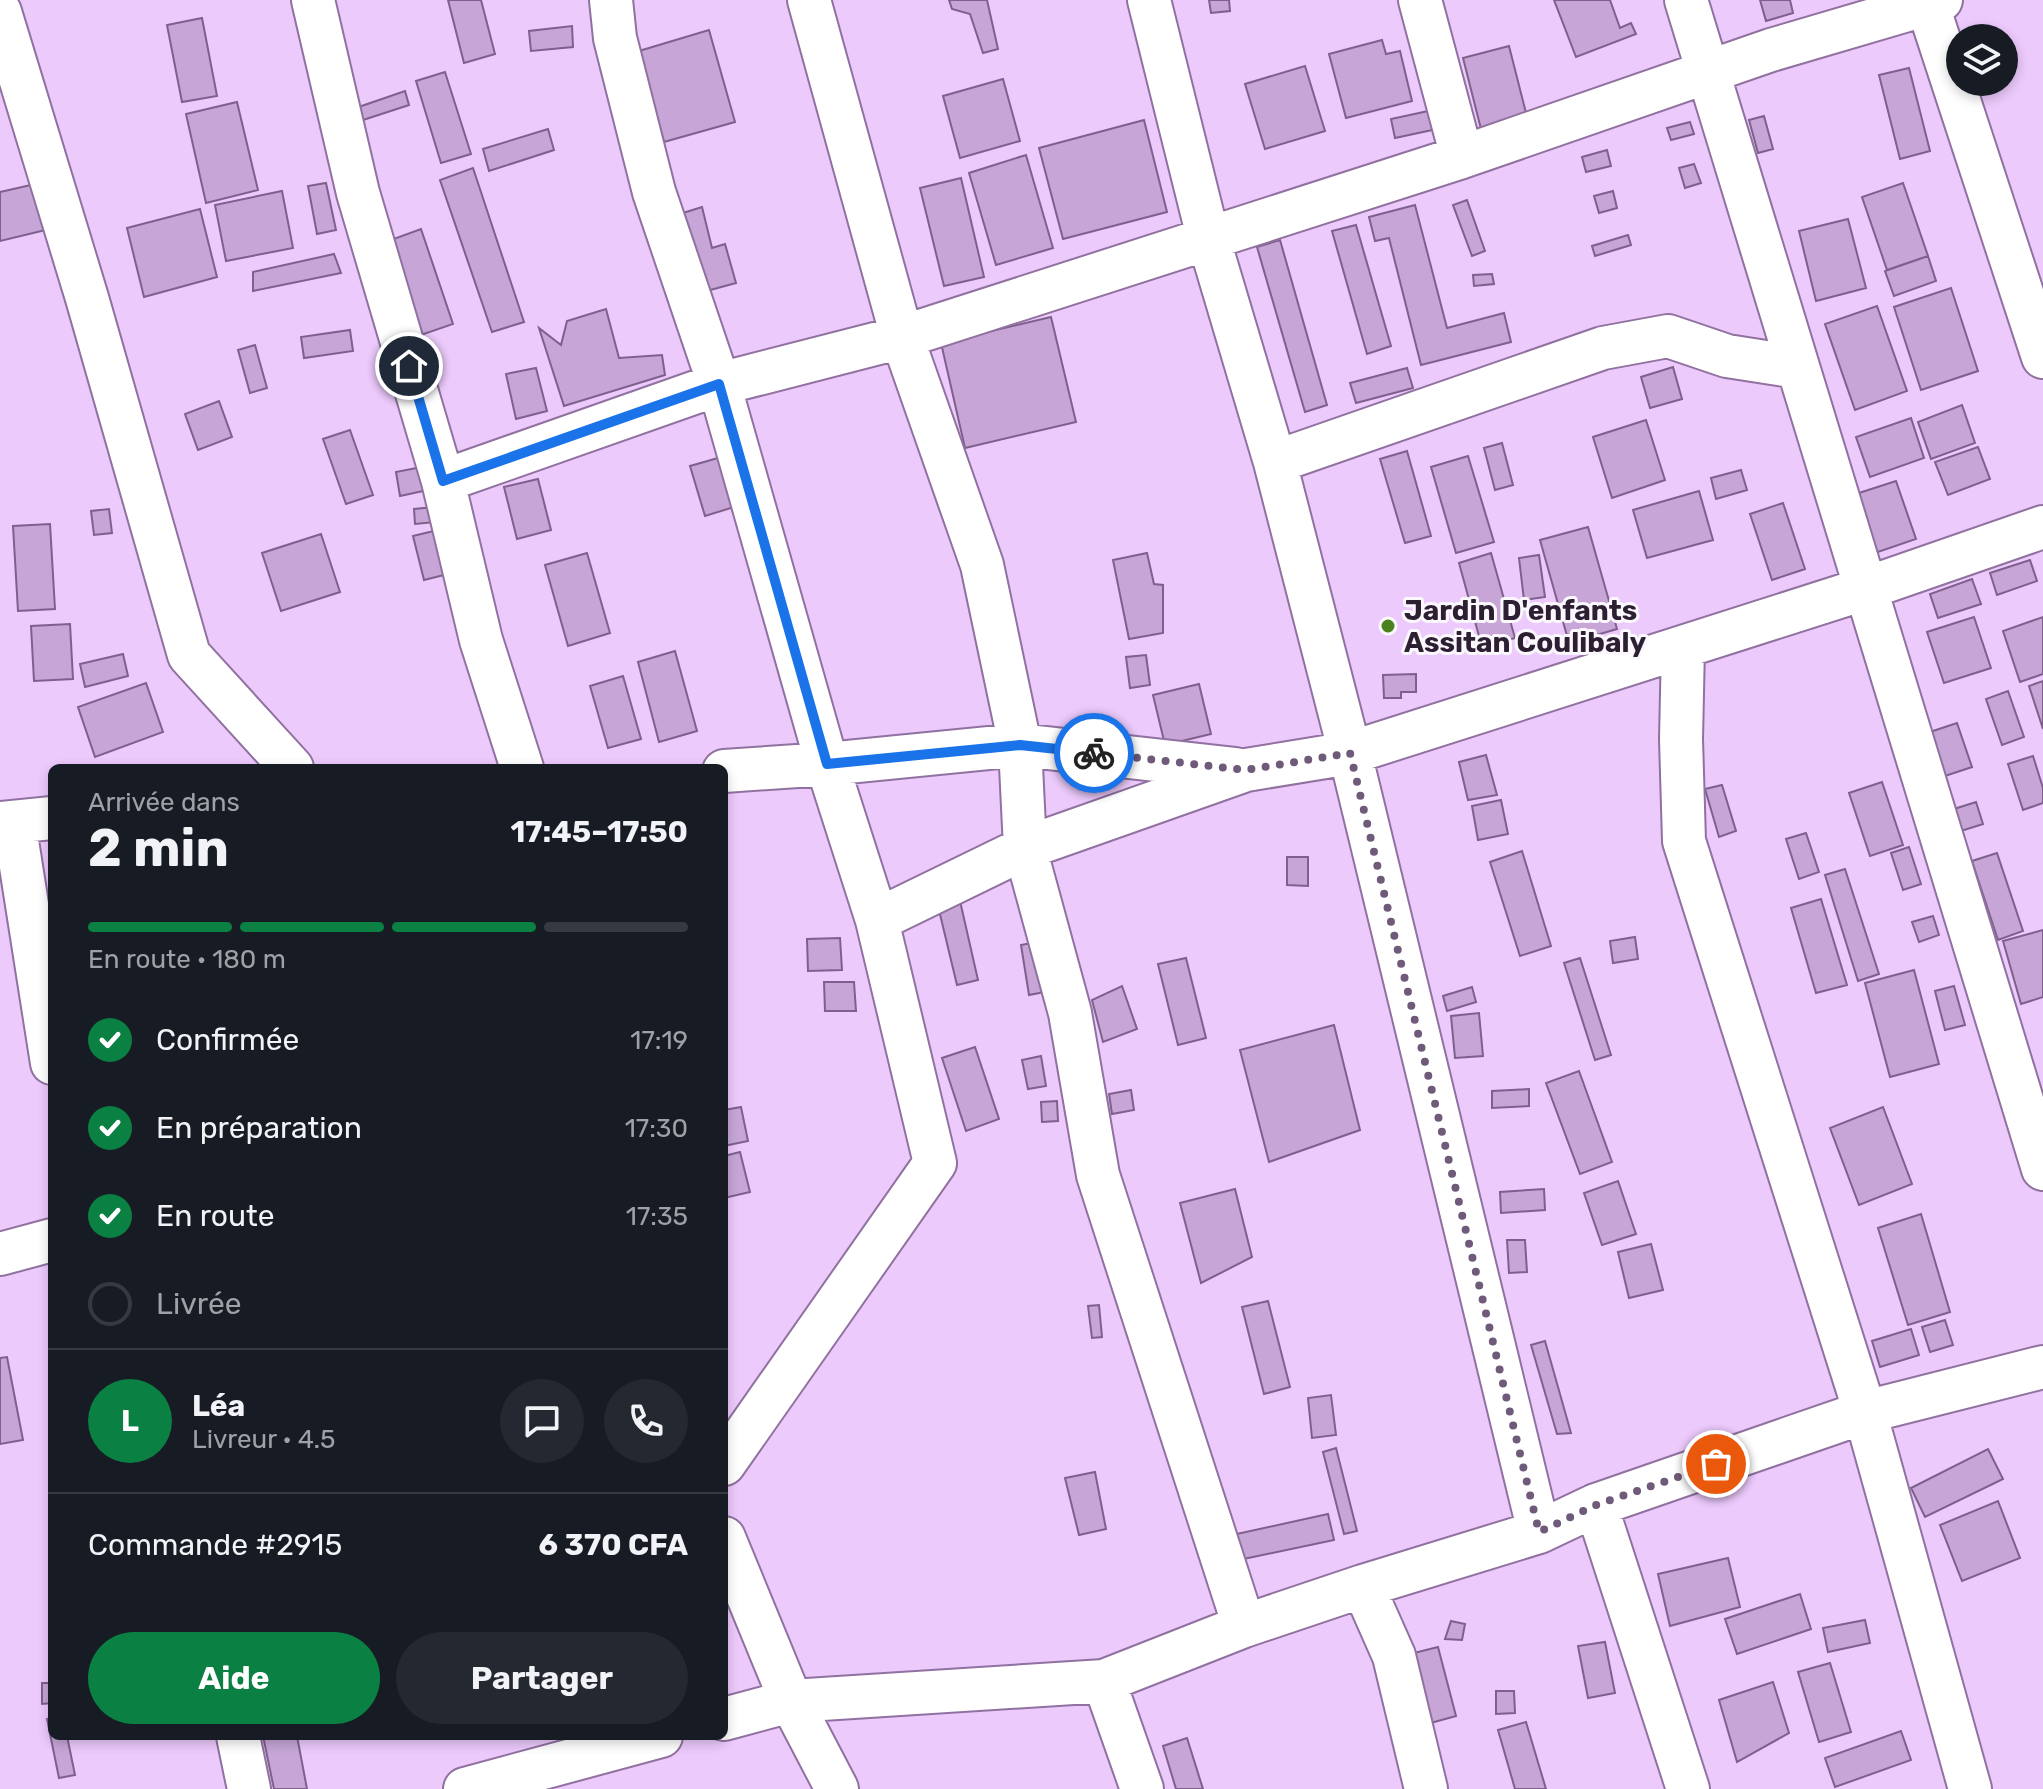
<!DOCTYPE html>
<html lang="fr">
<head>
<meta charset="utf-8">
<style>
	:root { --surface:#171b24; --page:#242831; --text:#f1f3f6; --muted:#9ea1a6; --line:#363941; --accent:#0b8043 }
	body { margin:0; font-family:Rubik,sans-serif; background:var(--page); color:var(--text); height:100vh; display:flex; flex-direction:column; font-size:30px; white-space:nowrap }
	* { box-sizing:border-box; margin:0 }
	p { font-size:26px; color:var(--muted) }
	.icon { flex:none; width:44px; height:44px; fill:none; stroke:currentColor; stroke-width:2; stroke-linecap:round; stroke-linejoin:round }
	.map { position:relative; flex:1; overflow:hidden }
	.side { position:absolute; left:48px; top:764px; width:680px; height:976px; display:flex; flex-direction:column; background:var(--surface); border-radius:12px; box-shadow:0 4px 12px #0003 }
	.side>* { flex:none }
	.tools { position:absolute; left:1946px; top:24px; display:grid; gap:16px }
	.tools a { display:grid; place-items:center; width:72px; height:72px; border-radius:50%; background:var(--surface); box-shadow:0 4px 12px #0003; font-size:40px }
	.pin { position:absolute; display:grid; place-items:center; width:68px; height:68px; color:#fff; margin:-34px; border:4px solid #fff; border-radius:50%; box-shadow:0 2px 8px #0007 }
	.courier { position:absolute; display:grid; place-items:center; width:80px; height:80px; margin:-40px; border:6px solid #1a73e8; border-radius:50%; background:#fff; color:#222; box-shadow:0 2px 10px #0007 }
	.headline em { font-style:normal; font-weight:700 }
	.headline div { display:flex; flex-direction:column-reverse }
	.headline { display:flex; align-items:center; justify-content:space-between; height:136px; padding:0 40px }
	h1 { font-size:52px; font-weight:700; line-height:60px }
	.bar { display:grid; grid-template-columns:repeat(4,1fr); gap:12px 8px; align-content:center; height:96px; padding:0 40px }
	.bar i { height:10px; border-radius:6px; background:var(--line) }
	.bar .active { background:var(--accent) }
	.bar p { grid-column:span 4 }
	.line { display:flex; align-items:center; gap:20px; padding:0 40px; border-top:2px solid var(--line) }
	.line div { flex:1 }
	.round { display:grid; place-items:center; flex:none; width:84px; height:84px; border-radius:42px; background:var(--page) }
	ol { padding:0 40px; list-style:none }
	li { display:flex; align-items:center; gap:24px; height:88px }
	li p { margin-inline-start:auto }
	li .icon { padding:8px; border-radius:50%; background:var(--accent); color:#fff; stroke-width:4 }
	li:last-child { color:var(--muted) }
	li i { width:44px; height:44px; border:4px solid var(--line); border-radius:50% }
	.button { display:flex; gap:16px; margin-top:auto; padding:16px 40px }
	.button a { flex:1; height:92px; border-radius:48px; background:var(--accent); color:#fff; font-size:32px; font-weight:700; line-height:92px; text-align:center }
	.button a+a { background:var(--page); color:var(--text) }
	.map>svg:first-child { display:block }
</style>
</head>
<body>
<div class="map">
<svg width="2043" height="1789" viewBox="0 0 2043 1789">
	<rect width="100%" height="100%" fill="#eccafc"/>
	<!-- building -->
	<path fill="#c7a6d7" stroke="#7f608d" stroke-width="2" d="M448 0H481L495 54 464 63Z
		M949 0H987L998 49 983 53 970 14 952 9Z
		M1209 0H1229L1230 11 1211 13Z
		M1554 0H1610L1620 28 1631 23 1636 34 1576 57Z
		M1760 0H1790L1793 13 1766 21Z
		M202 18 217 96 182 102 167 25Z
		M572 26 573 47 531 51 529 31Z
		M709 30 735 122 664 142 639 51Z
		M1382 40 1386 54 1400 51 1412 101 1346 118 1329 54Z
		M1509 46 1527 117 1481 129 1463 58Z
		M1305 66 1325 131 1265 149 1245 84Z
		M1909 68 1930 151 1900 159 1879 75Z
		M445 72 471 154 441 163 416 81Z
		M1003 79 1020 141 960 158 943 96Z
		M405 91 409 105 354 123 350 110Z
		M237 102 258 190 206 203 186 114Z
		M1433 110 1437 129 1395 138 1391 119Z
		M1764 116 1773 149 1758 153 1749 120Z
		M1144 120 1167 212 1063 239 1039 148Z
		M1690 122 1694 134 1671 140 1667 128Z
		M548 129 554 150 489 171 483 149Z
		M1607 150 1611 166 1586 172 1582 157Z
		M1026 155 1053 248 996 265 969 173Z
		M1694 164 1701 183 1685 188 1679 168Z
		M473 168 524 322 492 332 440 180Z
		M961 178 984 277 944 286 920 188Z
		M44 182 54 228 0 241V192Z
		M326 183 336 230 317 234 308 186Z
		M1903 183 1928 256 1887 270 1862 197Z
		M282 191 293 248 226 261 215 205Z
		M1613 191 1617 208 1599 213 1594 196Z
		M1467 200 1485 251 1472 256 1453 205Z
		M1415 205 1447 328 1504 313 1511 342 1421 365 1389 238 1375 241 1369 217Z
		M702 207 712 248 725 244 736 283 703 292 683 213Z
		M200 209 217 277 144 297 127 228Z
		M1848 219 1866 288 1816 301 1799 231Z
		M1356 225 1391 346 1367 354 1332 231Z
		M421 229 453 324 421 335 388 241Z
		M1628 235 1631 245 1595 256 1592 246Z
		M1280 240 1327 405 1305 412 1257 247Z
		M334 254 341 273 253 291V272Z
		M1928 256 1936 281 1894 296 1885 271Z
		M1492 274 1494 284 1474 286 1473 275Z
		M1951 288 1978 371 1921 390 1894 307Z
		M1877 306 1907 391 1855 410 1825 324Z
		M606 309 619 358 662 355 665 375 564 406 539 328 561 345 567 321Z
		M1051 317 1076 422 965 448 941 343Z
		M350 330 353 351 304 358 301 337Z
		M255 345 267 388 250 393 238 350Z
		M1673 367 1682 399 1650 408 1641 377Z
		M536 368 547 411 516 419 506 374Z
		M1407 368 1413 388 1356 403 1350 383Z
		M219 401 232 437 198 450 185 414Z
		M1962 405 1975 443 1931 459 1918 422Z
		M1911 418 1924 458 1870 477 1856 437Z
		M1646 420 1665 480 1612 498 1593 437Z
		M350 430 373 495 346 504 323 439Z
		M1502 443 1513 485 1495 490 1484 448Z
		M1978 447 1990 479 1948 495 1935 462Z
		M1407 451 1431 536 1405 543 1380 459Z
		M732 454 747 503 705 516 690 466Z
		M1468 456 1494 542 1456 553 1431 467Z
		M432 465 437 488 400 496 396 472Z
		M1741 470 1747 490 1716 499 1711 478Z
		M538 479 551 530 517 539 504 487Z
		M1896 481 1916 539 1875 553 1856 494Z
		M1699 491 1713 540 1647 558 1633 510Z
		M1783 503 1805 569 1772 580 1750 514Z
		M444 506 446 521 415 524 414 509Z
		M109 509 112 533 94 535 91 511Z
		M50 524 55 609 18 611 13 526Z
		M450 527 460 571 424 580 413 536Z
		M1588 527 1617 629 1569 643 1540 540Z
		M321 534 340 592 281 611 262 553Z
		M587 553 610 633 568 646 545 565Z
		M1147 553 1154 584 1163 585V633L1129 639 1113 560Z
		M1491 553 1515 638 1482 647 1459 563Z
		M1539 555 1545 597 1524 600 1519 558Z
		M2030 560 2037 581 1997 595 1990 573Z
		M1972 579 1981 604 1938 618 1930 594Z
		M1974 617 1991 668 1944 683 1927 632Z
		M2043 617V674L2020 682 2003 631Z
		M70 624 73 679 34 681 31 626Z
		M675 651 697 731 659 742 638 662Z
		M123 654 128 676 85 687 80 664Z
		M1146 655 1150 685 1130 688 1126 657Z
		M1416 674V692H1401V698H1384L1383 675Z
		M623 676 641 739 608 748 590 686Z
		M2043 681V729L2029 686Z
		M146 683 163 732 95 757 78 707Z
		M1199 684 1211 734 1165 745 1153 695Z
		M2008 691 2024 737 2002 745 1986 699Z
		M1957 723 1972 767 1945 776 1930 732Z
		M1486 755 1497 795 1468 800 1459 762Z
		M2033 756 2043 788V803L2023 810 2008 764Z
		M1882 782 1903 845 1870 856 1849 793Z
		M1722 785 1736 831 1719 837 1705 789Z
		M1501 800 1508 834 1478 840 1472 806Z
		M1976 802 1983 824 1961 831 1954 809Z
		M1806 833 1819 872 1799 879 1786 839Z
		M1909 847 1921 884 1903 890 1891 853Z
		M1522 851 1551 946 1520 956 1490 862Z
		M1997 853 2023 931 1998 940 1972 861Z
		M1287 857H1308V886L1287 885Z
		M1845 869 1879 974 1858 981 1825 875Z
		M1821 899 1847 985 1816 993 1791 908Z
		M960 901 978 980 957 985 938 906Z
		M1933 916 1939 935 1919 942 1912 922Z
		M2043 930V997L2021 1004 2003 941Z
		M1635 937 1638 959 1613 963 1610 941Z
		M840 938 842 970 808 971 807 939Z
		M1047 940 1055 990 1029 995 1021 945Z
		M1186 958 1206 1038 1178 1045 1158 964Z
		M1580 958 1611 1055 1595 1060 1564 963Z
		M1914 970 1939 1064 1890 1077 1865 983Z
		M824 982H854L856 1011H825Z
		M1122 986 1137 1029 1103 1042 1092 1000Z
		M1954 986 1965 1025 1945 1030 1935 991Z
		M1472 987 1476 1002 1447 1011 1443 996Z
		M1479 1013 1483 1056 1455 1058 1451 1016Z
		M1334 1025 1360 1130 1269 1162 1240 1050Z
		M975 1047 999 1119 966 1131 942 1058Z
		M1041 1056 1046 1086 1028 1089 1022 1060Z
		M1579 1071 1612 1162 1580 1174 1546 1083Z
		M1529 1089V1106L1492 1108V1091Z
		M1131 1090 1134 1110 1112 1114 1109 1094Z
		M1057 1101 1058 1121 1042 1122 1041 1102Z
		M741 1107 748 1141 724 1146V1110Z
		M1883 1107 1912 1184 1859 1205 1830 1128Z
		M740 1152 750 1192 724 1198V1156Z
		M1618 1181 1636 1234 1602 1245 1584 1193Z
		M1235 1189 1252 1257 1201 1283 1180 1203Z
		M1544 1189 1545 1210 1501 1213 1500 1192Z
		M1921 1214 1950 1312 1908 1325 1878 1228Z
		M1507 1240H1525L1527 1272 1509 1273Z
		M1651 1244 1663 1290 1629 1298 1618 1252Z
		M1268 1301 1290 1387 1264 1394 1242 1307Z
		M1099 1305 1102 1337 1092 1338 1088 1306Z
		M1945 1320 1953 1345 1930 1352 1922 1327Z
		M1911 1329 1919 1355 1880 1367 1872 1341Z
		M1545 1341 1571 1433 1557 1434 1531 1345Z
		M7 1357 23 1440 0 1444V1358Z
		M1331 1395 1336 1435 1312 1438 1308 1398Z
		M1336 1448 1357 1531 1344 1534 1323 1452Z
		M1988 1449 2003 1479 1925 1517 1911 1488Z
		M1095 1472 1106 1529 1079 1535 1065 1478Z
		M1998 1501 2020 1558 1962 1581 1940 1525Z
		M1328 1514 1334 1540 1229 1562 1223 1537Z
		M1728 1558 1740 1607 1670 1626 1658 1574Z
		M1800 1594 1811 1629 1737 1654 1725 1619Z
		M1865 1620 1870 1643 1828 1652 1823 1628Z
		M1451 1621 1465 1624 1462 1640 1445 1639Z
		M1605 1642 1615 1693 1588 1698 1578 1646Z
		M1438 1647 1456 1716 1427 1724 1410 1654Z
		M1830 1663 1851 1732 1819 1742 1798 1672Z
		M1773 1682 1789 1733 1737 1762 1719 1700Z
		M42 1683H52V1703L42 1704Z
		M1496 1691H1514L1515 1713 1496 1714Z
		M52 1718V1736H67L75 1775 59 1778 47 1719Z
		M1526 1722 1546 1789H1515L1498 1730Z
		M1901 1731 1911 1760 1835 1787 1825 1758Z
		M263 1736H297L307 1789H274Z
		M1187 1738 1203 1789H1176L1163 1746Z"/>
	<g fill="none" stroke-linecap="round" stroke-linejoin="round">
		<defs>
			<path id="minor" d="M313 0 358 193 443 481 481 640 522 768
				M611 0 615 38 654 192 719 384 827 764 877 920 935 1163 724 1464
				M809 0 902 337 982 565 1020 745 1025 848 1070 1013 1098 1175 1244 1626
				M1149 0 1208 237 1275 462 1350 753 1539 1532
				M1420 0 1462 157
				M1686 0 2043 1169
				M1926 0 2043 357
				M0 12 87 298 189 655 292 768
				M1275 462 1603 348 1668 336 1727 356 1798 367
				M443 481 719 384 902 337 1462 157 1771 50 1941 0
				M1683 647 1681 739 1684 841 1865 1412 1970 1789
				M724 771 827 764 1020 745 1236 769
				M14 822 52 1063
				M0 823 52 818
				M877 920 1025 848 1246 770 1350 753 1864 589 2043 527
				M0 1254 52 1240
				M1596 1505 1688 1789
				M724 1538 791 1701 837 1789
				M1363 1586 1394 1656 1426 1789
				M1104 1681 1142 1789
				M724 1719 791 1701 1104 1681 1244 1626 1363 1586 1539 1532 1596 1505 1865 1412 2043 1367
				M238 1736 249 1789
				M465 1789 661 1736"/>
		</defs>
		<!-- minor casing -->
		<use href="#minor" stroke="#90719f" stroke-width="46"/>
		<!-- minor -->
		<use href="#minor" stroke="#fff" stroke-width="42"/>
	</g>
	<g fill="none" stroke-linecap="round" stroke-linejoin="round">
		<!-- done -->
		<path stroke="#6f5b79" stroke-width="8" stroke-dasharray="0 14.4" d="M1094 753 1246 770 1350 753 1539 1532 1596 1505 1716 1464"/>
		<!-- route -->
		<path stroke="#1a73e8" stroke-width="10" d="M409 366 443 481 719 384 827 764 1020 745 1094 753"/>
	</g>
	<!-- markers -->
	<circle fill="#4a831e" stroke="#fbf8fd" stroke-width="3" cx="1388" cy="626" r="8"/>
	<g text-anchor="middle" stroke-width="6" stroke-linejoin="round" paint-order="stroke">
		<!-- poi labels -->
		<g font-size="28" font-weight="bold" fill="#2c1f32" stroke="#fbf8fd" text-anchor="start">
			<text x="1404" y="620">Jardin D'enfants<tspan x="1404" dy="32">Assitan Coulibaly</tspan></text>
		</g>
	</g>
</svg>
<div class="tools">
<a><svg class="icon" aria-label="layers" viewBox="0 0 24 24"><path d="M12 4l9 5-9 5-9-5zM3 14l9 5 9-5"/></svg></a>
</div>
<div class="pin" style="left:1716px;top:1464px;background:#ea580c"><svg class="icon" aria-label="bag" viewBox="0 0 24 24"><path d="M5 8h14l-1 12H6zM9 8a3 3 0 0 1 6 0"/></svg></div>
<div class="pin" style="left:409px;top:366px;background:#1f2937"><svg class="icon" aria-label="home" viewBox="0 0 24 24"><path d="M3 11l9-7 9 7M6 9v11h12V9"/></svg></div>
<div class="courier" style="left:1094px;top:753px"><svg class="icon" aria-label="bike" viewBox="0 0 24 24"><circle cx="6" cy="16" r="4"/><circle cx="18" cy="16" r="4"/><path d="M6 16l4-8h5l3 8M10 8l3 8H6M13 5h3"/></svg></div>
<section class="side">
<div class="headline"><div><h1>2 min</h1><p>Arrivée dans</p></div><em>17:45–17:50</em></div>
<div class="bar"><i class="active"></i><i class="active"></i><i class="active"></i><i></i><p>En route · 180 m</p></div>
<ol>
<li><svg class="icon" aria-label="check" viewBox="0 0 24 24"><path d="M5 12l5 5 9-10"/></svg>Confirmée<p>17:19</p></li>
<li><svg class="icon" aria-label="check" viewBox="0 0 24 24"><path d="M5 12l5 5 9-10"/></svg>En préparation<p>17:30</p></li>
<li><svg class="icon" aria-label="check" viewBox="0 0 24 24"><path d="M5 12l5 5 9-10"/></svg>En route<p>17:35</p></li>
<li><i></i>Livrée</li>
</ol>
<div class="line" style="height:144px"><b class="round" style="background:var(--accent);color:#fff">L</b><div><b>Léa</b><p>Livreur · 4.5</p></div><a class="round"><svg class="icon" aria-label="chat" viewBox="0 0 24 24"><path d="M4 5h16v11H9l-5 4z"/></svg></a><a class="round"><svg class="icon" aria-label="phone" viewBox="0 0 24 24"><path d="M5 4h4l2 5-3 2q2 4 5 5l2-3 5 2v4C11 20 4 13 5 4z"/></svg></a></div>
<div class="line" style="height:104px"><div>Commande #2915</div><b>6 370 CFA</b></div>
<div class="button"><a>Aide</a><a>Partager</a></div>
</section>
</div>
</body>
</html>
